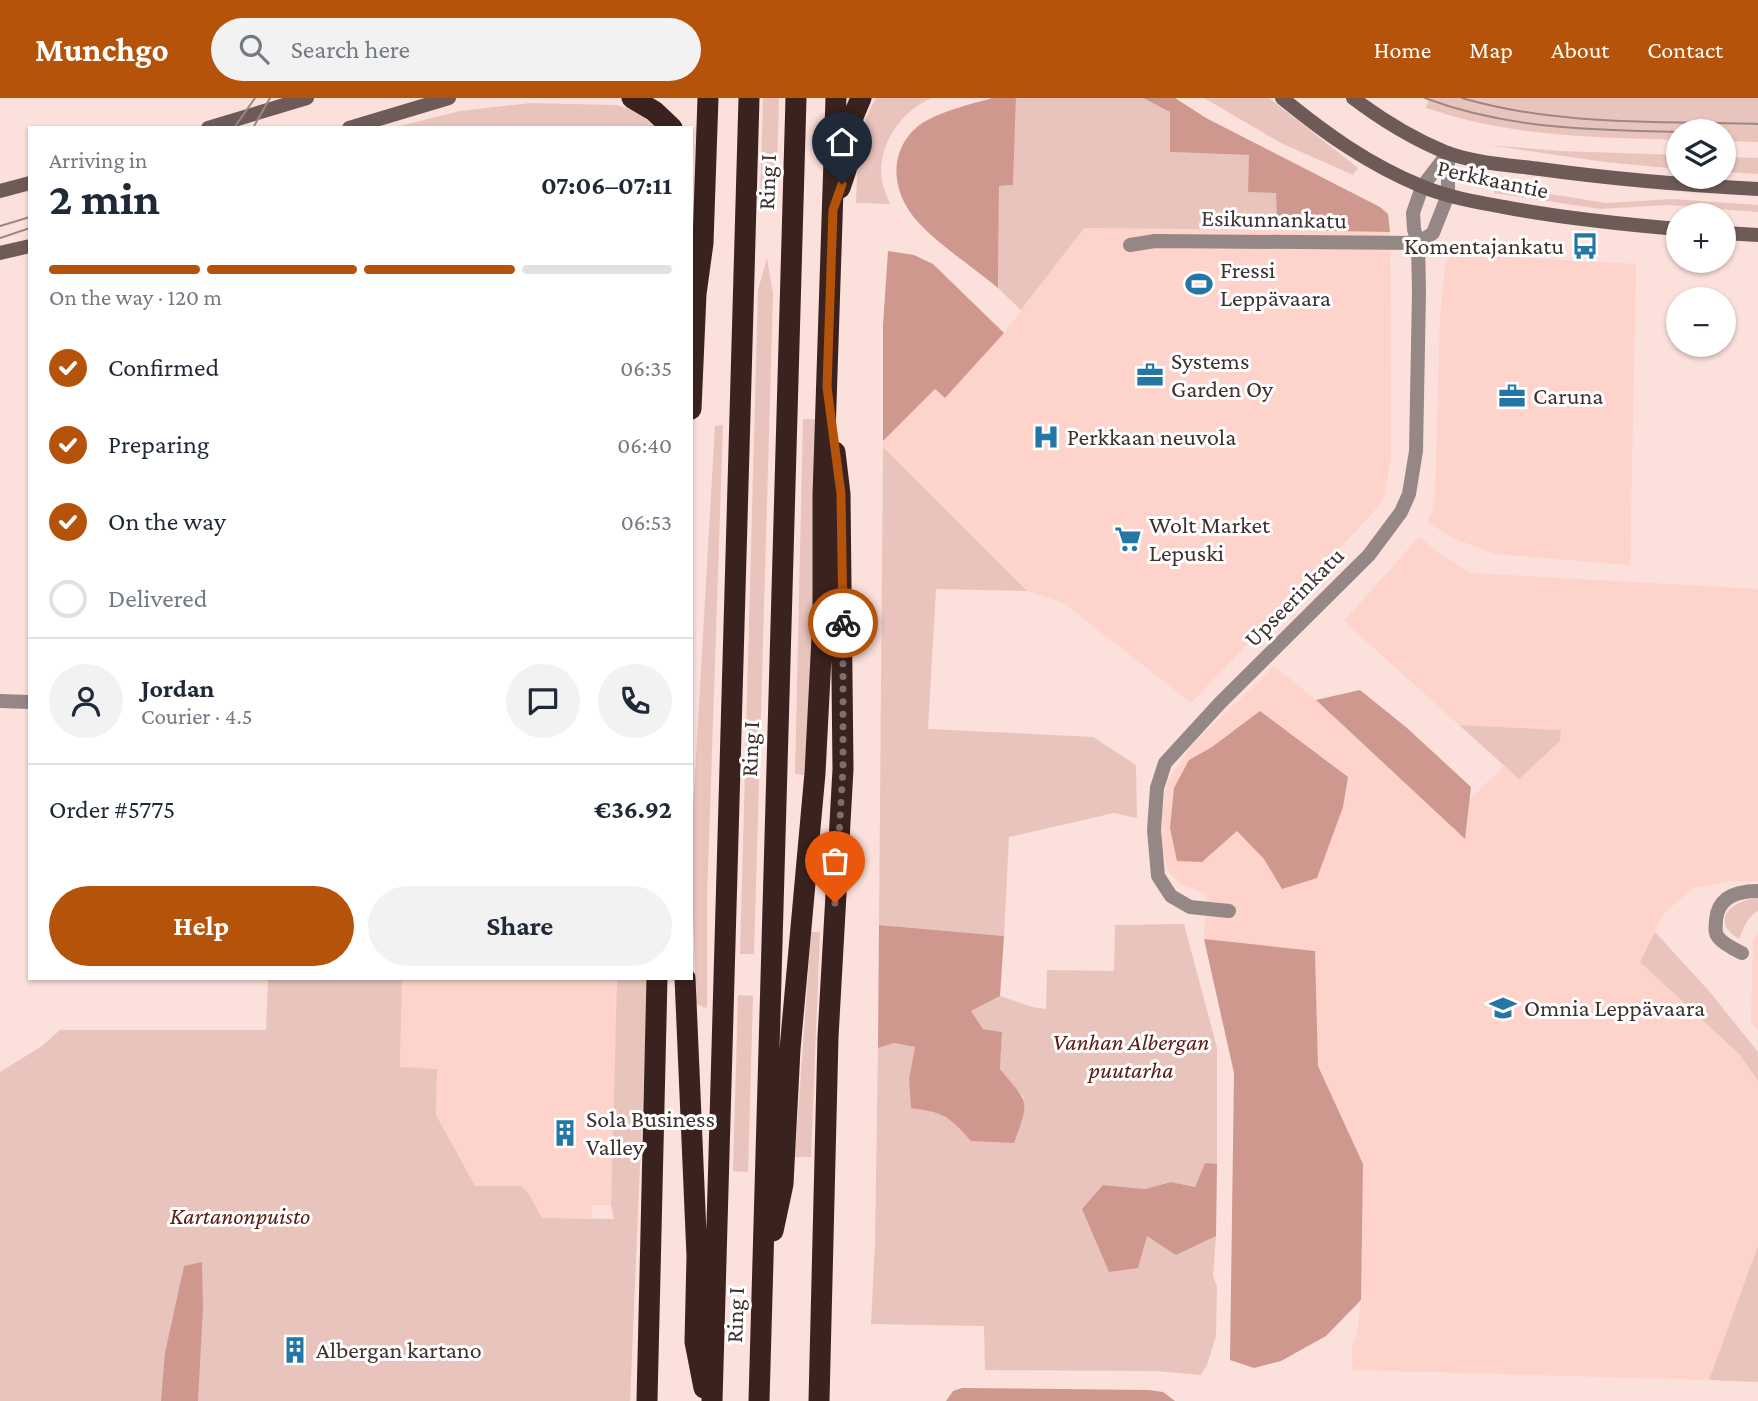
<!DOCTYPE html>
<html lang="en">
<head>
<meta charset="utf-8">
<style>
	:root { --surface:#fff; --page:#f2f2f3; --text:#1f2937; --muted:#747a83; --line:#e0e1e3; --accent:#b45309 }
	body { margin:0; font-family:"Crimson Pro",serif; background:var(--page); color:var(--text); height:100vh; display:flex; flex-direction:column; font-size:26px; white-space:nowrap }
	* { box-sizing:border-box; margin:0 }
	p { font-size:23px; color:var(--muted) }
	.icon { flex:none; width:38px; height:38px; fill:none; stroke:currentColor; stroke-width:2; stroke-linecap:round; stroke-linejoin:round }
	.map { position:relative; flex:1; overflow:hidden }
	.sheet { position:absolute; left:28px; top:28px; width:665px; height:854px; display:flex; flex-direction:column; background:var(--surface); border-radius:0px; box-shadow:0 2px 5px #0004 }
	.sheet>* { flex:none }
	.fabs { position:absolute; left:1666px; top:21px; display:grid; gap:14px }
	.fabs a { display:grid; place-items:center; width:70px; height:70px; border-radius:50%; background:var(--surface); box-shadow:0 2px 5px #0004; font-size:35px }
	.pin { position:absolute; display:grid; place-items:center; width:60px; height:60px; color:#fff; margin:-72px -30px; border-radius:50% 50% 50% 0; rotate:-45deg; box-shadow:0 0 7px #0007 }
	.pin .icon { rotate:45deg }
	.courier { position:absolute; display:grid; place-items:center; width:70px; height:70px; margin:-35px; border:5px solid #b45309; border-radius:50%; background:#fff; color:#222; box-shadow:0 2px 9px #0007 }
	.summary em { font-style:normal; font-weight:700 }
	.summary div { display:flex; flex-direction:column-reverse }
	.summary { display:flex; align-items:center; justify-content:space-between; height:119px; padding:0 21px }
	h1 { font-size:46px; font-weight:700; line-height:52px }
	.bar { display:grid; grid-template-columns:repeat(4,1fr); gap:10px 7px; align-content:center; height:84px; padding:0 21px }
	.bar i { height:9px; border-radius:5px; background:var(--line) }
	.bar .on { background:var(--accent) }
	.bar p { grid-column:span 4 }
	.line { display:flex; align-items:center; gap:18px; padding:0 21px; border-top:2px solid var(--line) }
	.line div { flex:1 }
	.round { display:grid; place-items:center; flex:none; width:74px; height:74px; border-radius:37px; background:var(--page) }
	ol { padding:0 21px; list-style:none }
	li { display:flex; align-items:center; gap:21px; height:77px }
	li p { margin-inline-start:auto }
	li .icon { padding:7px; border-radius:50%; background:var(--accent); color:#fff; stroke-width:4 }
	li:last-child { color:var(--muted) }
	li i { width:38px; height:38px; border:4px solid var(--line); border-radius:50% }
	.action { display:flex; gap:14px; margin-top:auto; padding:14px 21px }
	.action a { flex:1; height:80px; border-radius:42px; background:var(--accent); color:#fff; font-size:28px; font-weight:700; line-height:80px; text-align:center }
	.action a+a { background:var(--page); color:var(--text) }
	header { display:flex; align-items:center; gap:42px; box-sizing:border-box; height:98px; padding:0 35px; background:var(--accent); color:#fff }
	header strong { font-size:33px }
	nav { display:flex; gap:38px; margin-inline-start:auto; font-size:24px }
	.search { width:490px; height:63px; background:var(--page); display:flex; align-items:center; gap:18px; box-sizing:border-box; padding:0 24px; border-radius:38px; color:var(--muted); font-size:26px }
	.map>svg:first-child { display:block }
</style>
</head>
<body>
<header>
<strong>Munchgo</strong>
<div class="search"><svg class="icon" aria-label="search" viewBox="0 0 24 24"><circle cx="10" cy="10" r="6"/><path d="M15 15l6 6"/></svg>Search here</div>
<nav><a>Home</a><a>Map</a><a>About</a><a>Contact</a></nav>
</header>
<div class="map">
<svg width="1758" height="1303" viewBox="0 0 1758 1303">
	<rect width="100%" height="100%" fill="#fbe0db"/>
	<!-- built -->
	<path fill="#fdd3cb" d="M1084 130 1390 134 1391 359 1384 399 1373 415 1191 605 1064 505 1027 493 883 349V343L935 291 945 300 1004 235Z
		M1465 147 1504 159 1636 166 1630 467 1496 456 1455 441 1428 425 1435 401 1440 218 1446 164 1452 153Z
		M1419 439 1440 456 1470 475 1758 491V783H1731L1692 790 1663 817 1640 864 1740 957 1758 983V1148L1709 1282 1352 1272V1249L1357 1237 1361 1202 1363 1066 1318 968 1315 853 1204 841 1207 796 1179 785 1168 773 1162 748V715L1167 684 1191 648 1274 568 1316 602 1464 741 1468 703 1504 668 1519 681 1560 632 1459 627 1344 523Z
		M1758 835V933L1751 924 1753 842Z
		M402 880H617L611 1107H592V1120H542L529 1096 521 1088 475 1089 436 1017 437 972 400 969Z"/>
	<!-- green -->
	<path fill="#e9c4bd" d="M763 0H779L776 104 760 103Z
		M876 0H932C903 12 881 42 881 74 881 85 886 96 890 106L856 105C858 68 856 33 876 0Z
		M1016 0H1143L1170 14V54L1249 57 1276 95 1277 132 1084 130 1021 212 998 190 999 88 1013 87Z
		M1204 0H1269L1358 70 1353 77 1281 45Z
		M1429 0H1758V44L1724 43V33H1678V42C1588 39 1513 39 1426 10Z
		M531 5 615 7 635 12 656 30H392L460 13Z
		M1488 47 1560 53 1678 57V71L1605 64Z
		M1724 59 1758 60V76L1724 74Z
		M1495 87 1606 105 1672 101 1758 107V114L1669 107 1601 111 1494 95Z
		M767 160 773 196 754 856H740L758 192Z
		M803 321H815C815 440 814 558 804 677L795 676Z
		M723 327 707 801V910L696 906 691 745 715 328Z
		M883 349 1027 493 936 491 928 631 1093 639 1136 667 1137 720 1114 715 1009 739 1004 838 879 827Z
		M1459 627 1561 632 1560 643 1519 681Z
		M1758 800V813C1747 819 1744 829 1739 841 1709 823 1731 802 1758 800Z
		M1184 826 1217 950V1066H1205L1195 1089 1171 1084 1145 1091 1103 1087 1147 1137 1177 1156 1216 1138 1213 1178 1217 1189 1216 1238 1207 1267 1201 1277 1156 1273 985 1272 984 1228 871 1226 875 1145 878 950 894 945 915 949 909 981 912 1010C945 1015 948 1019 971 1043L1024 1000 1000 971 1002 934 983 931 971 913 1000 898 1032 909 1046 911 1047 872 1114 873 1115 827Z
		M811 834H820L811 1059H795Z
		M1655 834 1709 893 1758 954V983L1740 957 1640 864Z
		M268 880H402L400 969 437 971 436 1017 475 1088H521L529 1096 542 1120 614 1121 611 1107 617 880H648L630 1303H0V974L42 948 60 932H266Z
		M738 897 753 898 748 1074 733 1073Z
		M1758 1148V1284L1709 1282Z"/>
	<!-- forest -->
	<path fill="#cf988f" d="M992 0H1016L1013 87 999 88 998 190C974 170 938 146 918 124 893 97 886 56 917 29 933 15 972 6 992 0Z
		M1143 0H1175L1206 20 1380 109 1388 116 1390 134 1277 132 1276 95 1248 94 1249 57 1170 54V14Z
		M888 153 914 157 933 166 1004 235 945 300 935 291 883 343V227Z
		M1360 592 1407 630 1471 689 1465 741 1316 602Z
		M1260 613 1348 679 1343 709 1317 780 1282 791 1264 761 1237 733 1202 764 1177 763 1170 730 1174 690 1189 662 1212 649Z
		M879 827 1004 838 1000 898 971 913 983 931 1002 934 1000 971C1029 1006 1030 1001 1014 1045L971 1043C948 1018 945 1015 911 1010L909 981 915 949 894 945 878 950Z
		M1204 841 1315 853 1318 968 1363 1066 1361 1202 1326 1238 1281 1263 1254 1270 1230 1262 1234 975Z
		M1205 1065 1217 1066 1216 1138 1176 1157 1147 1138 1138 1170 1109 1174 1082 1111 1103 1087 1145 1091 1171 1084 1195 1089Z
		M202 1164 203 1209 198 1303H161L165 1255 184 1168Z
		M962 1290 1149 1292 1163 1294 1175 1303H946L953 1293Z"/>
	<g fill="none" stroke-linecap="round" stroke-linejoin="round">
		<!-- street -->
		<path stroke="#958785" stroke-width="14" d="M1418 145 1433 135 1448 97V55
			M1130 147 1155 143 1418 145
			M0 603 30 604
			M1229 813 1190 809 1171 798 1158 778 1154 732 1157 690 1165 665 1220 605 1369 457 1401 414 1409 396 1416 353 1419 194 1418 145 1414 131 1413 115 1422 89 1448 55
			M1742 855C1734 851 1723 846 1718 839 1714 834 1716 828 1716 822 1718 799 1737 793 1758 793"/>
		<!-- secondary -->
		<path stroke="#6e5b57" stroke-width="14" d="M1282 0C1326 36 1368 66 1421 88 1447 99 1476 104 1504 109 1561 120 1620 126 1678 131
			M1353 0C1382 22 1411 40 1445 54 1474 65 1509 67 1540 71 1612 81 1685 87 1758 91
			M208 30 307 0
			M349 30 449 0
			M0 93 30 85
			M1724 135 1758 137
			M0 155 30 148"/>
		<!-- highway -->
		<path stroke="#3a221e" stroke-width="21" d="M632 0 654 13 672 30
			M840 90 850 60 853 19 861 0
			M691 311 696 196 703 145 708 0
			M685 880 697 1158 695 1244 704 1290
			M773 1133 783 1086 790 951 815 675 823 520V398L836 0
			M647 1303 657 880
			M712 1303 749 0
			M759 1303 796 0
			M819 1303 828 939 843 671 840 396 835 354"/>
		<!-- tram -->
		<path stroke="#9b8783" stroke-width="2" d="M1425 0C1507 31 1592 32 1678 34
			M1462 0C1557 28 1659 23 1758 26
			M234 30 255 0
			M253 30 270 0
			M0 128 30 119
			M0 140 30 130"/>
	</g>
	<g fill="none" stroke-linecap="round" stroke-linejoin="round">
		<!-- done -->
		<path stroke="#806e6b" stroke-width="7" stroke-dasharray="0 12.6" d="M835 805 843 671V525"/>
		<!-- route -->
		<path stroke="#b45309" stroke-width="9" d="M842 86 833 112 827 289 841 396 843 525"/>
	</g>
	<!-- icons -->
	<defs>
		<symbol id="bus-bare" viewBox="-9 -9 18 18"><path d="M-5-6H5V4H4V6H2V4H-2V6H-4V4H-5ZM-3.5-4V0h7V-4ZM-3.5 1.2v1.5H-2V1.2ZM2 1.2v1.5H3.5V1.2Z" fill="#2376a6" stroke="#fff" stroke-width="2.5" paint-order="stroke"/></symbol>
		<symbol id="stadium-bare" viewBox="-9 -9 18 18"><path d="M0-5a6.5 5 0 1 0 0 10a6.5 5 0 1 0 0-10ZM-3.5-1.8h7v3.6h-7Z" fill="#2376a6" stroke="#fff" stroke-width="2.5" paint-order="stroke"/></symbol>
		<symbol id="office-bare" viewBox="-9 -9 18 18"><path d="M-6-3h4V-5.5h4V-3h4V5H-6ZM-1-4.5V-3h2v-1.5ZM-6 0V1H6V0Z" fill="#2376a6" stroke="#fff" stroke-width="2.5" paint-order="stroke"/></symbol>
		<symbol id="hospital-bare" viewBox="-9 -9 18 18"><path d="M-5-5h3v3.5h4V-5h3V5h-3V1.5h-4V5h-3Z" fill="#2376a6" stroke="#fff" stroke-width="2.5" paint-order="stroke"/></symbol>
		<symbol id="supermarket-bare" viewBox="-9 -9 18 18"><path d="M-6-5.5h2.5l.6 2H6L4.5 2H-2.5L-4.4-4H-6ZM-1.5 3.2a1.3 1.3 0 1 0 .1 0ZM3 3.2a1.3 1.3 0 1 0 .1 0Z" fill="#2376a6" stroke="#fff" stroke-width="2.5" paint-order="stroke"/></symbol>
		<symbol id="school-bare" viewBox="-9 -9 18 18"><path d="M0-5L7-2L0 1L-7-2ZM-4 1L0 2.5L4 1V4Q0 6-4 4Z" fill="#2376a6" stroke="#fff" stroke-width="2.5" paint-order="stroke"/></symbol>
		<symbol id="building-bare" viewBox="-9 -9 18 18"><path d="M-4-6H4V6H1V3H-1V6H-4ZM-2.5-4.3h1.7v1.8h-1.7ZM.8-4.3h1.7v1.8H.8ZM-2.5-1h1.7V.8h-1.7ZM.8-1h1.7V.8H.8Z" fill="#2376a6" stroke="#fff" stroke-width="2.5" paint-order="stroke"/></symbol>
	</defs>
	<g fill-rule="evenodd">
		<use href="#bus-bare" x="1566" y="129" width="38" height="38"/>
		<use href="#stadium-bare" x="1180" y="167" width="38" height="38"/>
		<use href="#office-bare" x="1131" y="258" width="38" height="38"/>
		<use href="#office-bare" x="1493" y="279" width="38" height="38"/>
		<use href="#hospital-bare" x="1027" y="320" width="38" height="38"/>
		<use href="#supermarket-bare" x="1109" y="422" width="38" height="38"/>
		<use href="#school-bare" x="1484" y="891" width="38" height="38"/>
		<use href="#building-bare" x="546" y="1016" width="38" height="38"/>
		<use href="#building-bare" x="276" y="1233" width="38" height="38"/>
	</g>
	<g text-anchor="middle" stroke-width="6" stroke-linejoin="round" paint-order="stroke">
		<!-- street labels -->
		<g font-size="24" fill="#3e312e" stroke="#fff">
			<text transform="translate(1493 81) rotate(12)" y="8">Perkkaantie</text>
			<text transform="translate(767 84) rotate(-88)" y="8">Ring I</text>
			<text transform="translate(1274 121) rotate(1)" y="8">Esikunnankatu</text>
			<text transform="translate(1294 499) rotate(-45)" y="8">Upseerinkatu</text>
			<text transform="translate(750 651) rotate(-88)" y="8">Ring I</text>
			<text transform="translate(735 1217) rotate(-88)" y="8">Ring I</text>
		</g>
		<!-- poi labels -->
		<g font-size="24" fill="#3e312e" stroke="#fff" text-anchor="start">
			<text x="1564" y="156" text-anchor="end">Komentajankatu</text>
			<text x="1220" y="180">Fressi<tspan x="1220" dy="28">Leppävaara</tspan></text>
			<text x="1171" y="271">Systems<tspan x="1171" dy="28">Garden Oy</tspan></text>
			<text x="1533" y="306">Caruna</text>
			<text x="1067" y="347">Perkkaan neuvola</text>
			<text x="1149" y="435">Wolt Market<tspan x="1149" dy="28">Lepuski</tspan></text>
			<text x="1524" y="918">Omnia Leppävaara</text>
			<text x="586" y="1029">Sola Business<tspan x="586" dy="28">Valley</tspan></text>
			<text x="316" y="1260">Albergan kartano</text>
		</g>
		<!-- park labels -->
		<g font-size="24" font-style="italic" fill="#5d1b14" stroke="#fff">
			<text x="1131" y="952">Vanhan Albergan<tspan x="1131" dy="28">puutarha</tspan></text>
			<text x="240" y="1126">Kartanonpuisto</text>
		</g>
	</g>
</svg>
<div class="fabs">
<a><svg class="icon" aria-label="layers" viewBox="0 0 24 24"><path d="M12 4l9 5-9 5-9-5zM3 14l9 5 9-5"/></svg></a>
<a>+</a>
<a>−</a>
</div>
<div class="pin" style="left:835px;top:805px;background:#ea580c"><svg class="icon" aria-label="bag" viewBox="0 0 24 24"><path d="M5 8h14l-1 12H6zM9 8a3 3 0 0 1 6 0"/></svg></div>
<div class="pin" style="left:842px;top:86px;background:#1f2937"><svg class="icon" aria-label="home" viewBox="0 0 24 24"><path d="M3 11l9-7 9 7M6 9v11h12V9"/></svg></div>
<div class="courier" style="left:843px;top:525px"><svg class="icon" aria-label="bike" viewBox="0 0 24 24"><circle cx="6" cy="16" r="4"/><circle cx="18" cy="16" r="4"/><path d="M6 16l4-8h5l3 8M10 8l3 8H6M13 5h3"/></svg></div>
<section class="sheet">
<div class="summary"><div><h1>2 min</h1><p>Arriving in</p></div><em>07:06–07:11</em></div>
<div class="bar"><i class="on"></i><i class="on"></i><i class="on"></i><i></i><p>On the way · 120 m</p></div>
<ol>
<li><svg class="icon" aria-label="check" viewBox="0 0 24 24"><path d="M5 12l5 5 9-10"/></svg>Confirmed<p>06:35</p></li>
<li><svg class="icon" aria-label="check" viewBox="0 0 24 24"><path d="M5 12l5 5 9-10"/></svg>Preparing<p>06:40</p></li>
<li><svg class="icon" aria-label="check" viewBox="0 0 24 24"><path d="M5 12l5 5 9-10"/></svg>On the way<p>06:53</p></li>
<li><i></i>Delivered</li>
</ol>
<div class="line" style="height:126px"><a class="round"><svg class="icon" aria-label="person" viewBox="0 0 24 24"><circle cx="12" cy="8" r="4"/><path d="M4 21q1-7 8-7t8 7"/></svg></a><div><b>Jordan</b><p>Courier · 4.5</p></div><a class="round"><svg class="icon" aria-label="chat" viewBox="0 0 24 24"><path d="M4 5h16v11H9l-5 4z"/></svg></a><a class="round"><svg class="icon" aria-label="phone" viewBox="0 0 24 24"><path d="M5 4h4l2 5-3 2q2 4 5 5l2-3 5 2v4C11 20 4 13 5 4z"/></svg></a></div>
<div class="line" style="height:91px"><div>Order #5775</div><b>€36.92</b></div>
<div class="action"><a>Help</a><a>Share</a></div>
</section>
</div>
</body>
</html>
